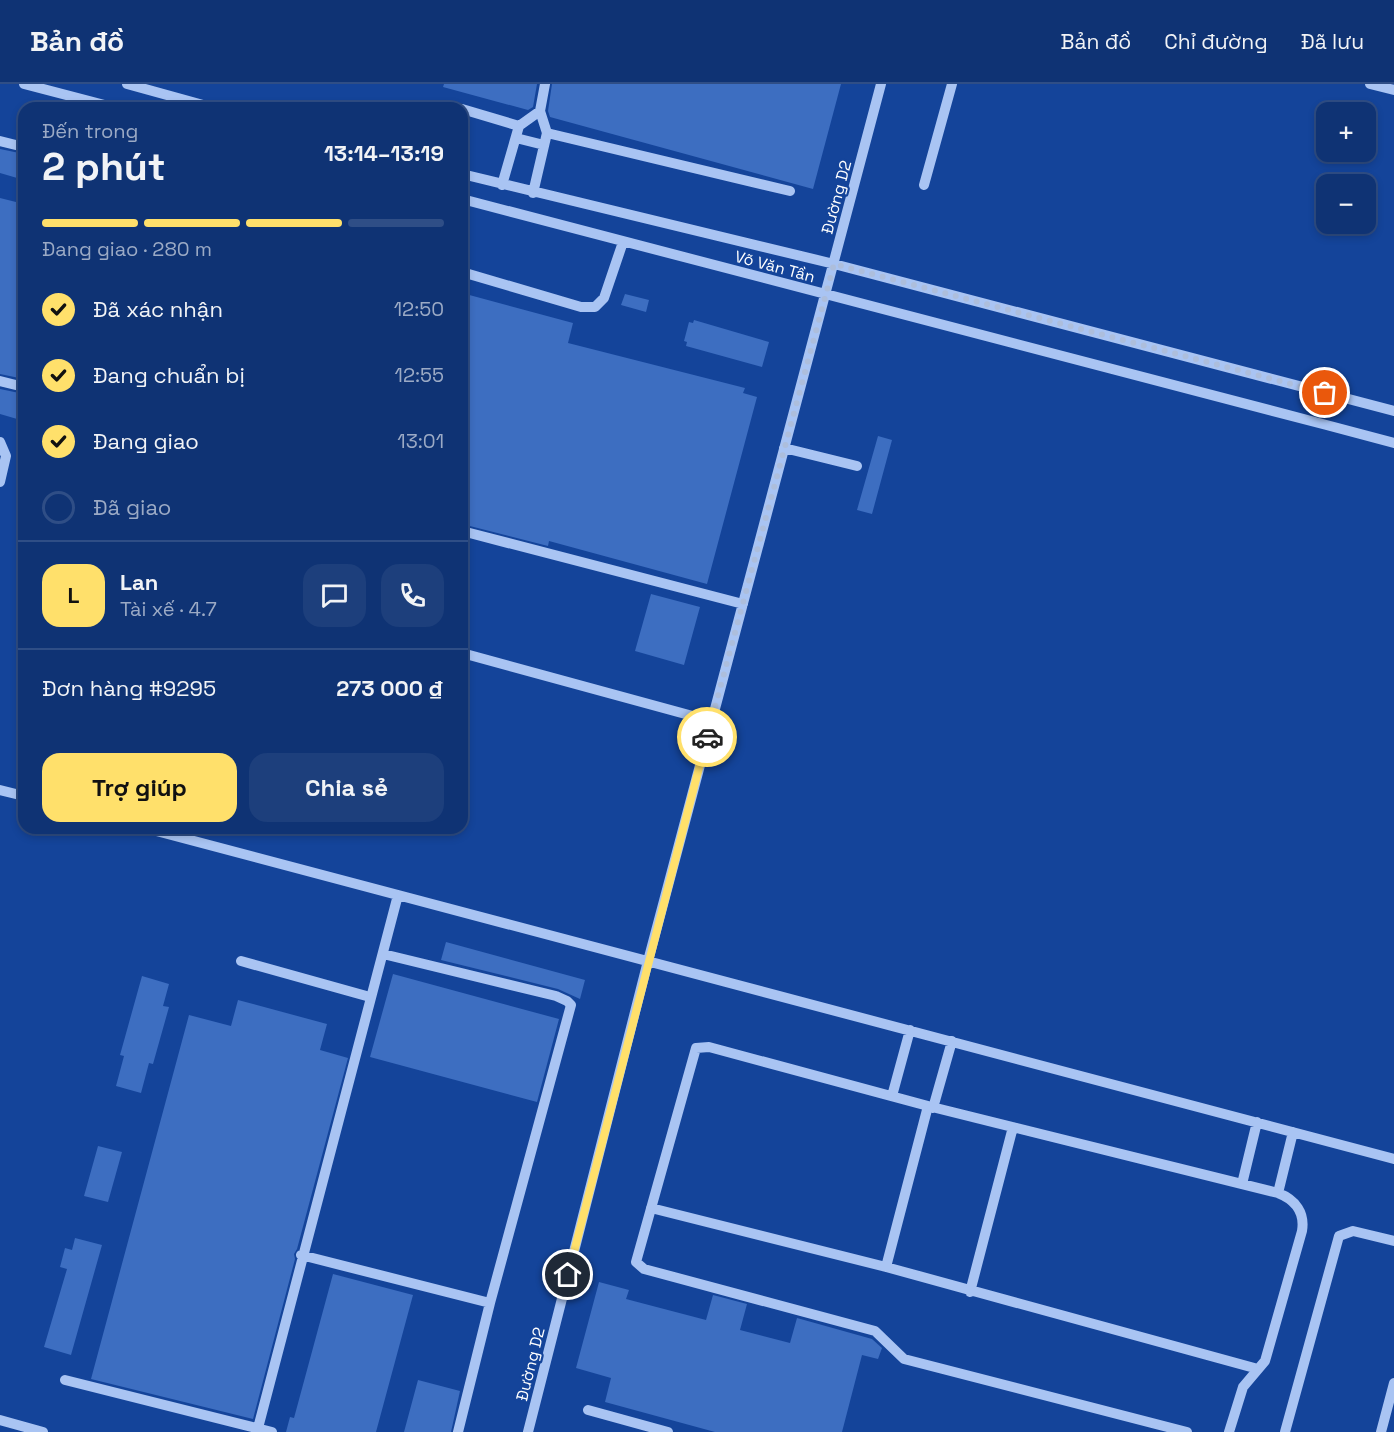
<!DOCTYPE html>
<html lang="vi">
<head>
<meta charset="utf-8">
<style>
	:root { --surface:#0f3374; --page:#1d3f7c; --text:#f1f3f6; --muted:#9baac5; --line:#2f4e86; --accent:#ffe06b }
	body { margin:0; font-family:"Space Grotesk",sans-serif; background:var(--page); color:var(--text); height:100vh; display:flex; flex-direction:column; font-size:22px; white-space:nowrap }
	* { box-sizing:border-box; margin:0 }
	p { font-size:20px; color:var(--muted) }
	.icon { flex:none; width:33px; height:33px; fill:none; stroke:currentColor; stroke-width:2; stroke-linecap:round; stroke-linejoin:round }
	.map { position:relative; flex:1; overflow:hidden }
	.drawer { position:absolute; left:18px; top:18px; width:450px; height:732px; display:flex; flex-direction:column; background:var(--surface); border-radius:18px; box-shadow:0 3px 9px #0003,0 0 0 2px var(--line) }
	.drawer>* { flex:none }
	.buttons { position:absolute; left:1316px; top:18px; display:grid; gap:12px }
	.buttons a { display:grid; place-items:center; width:60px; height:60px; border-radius:12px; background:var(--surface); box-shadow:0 3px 9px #0003,0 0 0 2px var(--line); font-size:30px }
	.pin { position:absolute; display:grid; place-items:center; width:51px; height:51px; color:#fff; margin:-26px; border:3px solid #fff; border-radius:50%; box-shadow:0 2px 6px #0007 }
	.courier { position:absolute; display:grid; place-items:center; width:60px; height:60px; margin:-30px; border:4px solid #ffe06b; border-radius:50%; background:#fff; color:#222; box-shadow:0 2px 8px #0007 }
	.overview em { font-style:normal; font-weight:600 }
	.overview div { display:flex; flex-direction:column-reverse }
	.overview { display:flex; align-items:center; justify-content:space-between; height:102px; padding:0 24px }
	h1 { font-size:39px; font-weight:600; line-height:45px }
	.bar { display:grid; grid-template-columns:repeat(4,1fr); gap:9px 6px; align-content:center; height:72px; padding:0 24px }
	.bar i { height:8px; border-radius:4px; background:var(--line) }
	.bar .current { background:var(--accent) }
	.bar p { grid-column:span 4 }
	.line { display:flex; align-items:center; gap:15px; padding:0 24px; border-top:2px solid var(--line) }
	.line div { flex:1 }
	.round { display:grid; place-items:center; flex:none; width:63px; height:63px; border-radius:18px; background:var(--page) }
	ol { padding:0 24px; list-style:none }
	li { display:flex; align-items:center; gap:18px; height:66px }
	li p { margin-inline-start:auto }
	li .icon { padding:6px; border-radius:50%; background:var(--accent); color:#111; stroke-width:4 }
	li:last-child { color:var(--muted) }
	li i { width:33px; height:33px; border:3px solid var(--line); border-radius:50% }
	.button { display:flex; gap:12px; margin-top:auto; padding:12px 24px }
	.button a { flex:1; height:69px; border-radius:18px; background:var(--accent); color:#111; font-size:24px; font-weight:600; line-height:69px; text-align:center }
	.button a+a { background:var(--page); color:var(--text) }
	header { display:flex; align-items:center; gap:36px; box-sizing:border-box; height:84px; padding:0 30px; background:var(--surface); border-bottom:2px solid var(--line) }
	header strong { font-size:28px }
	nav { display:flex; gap:33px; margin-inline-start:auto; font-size:21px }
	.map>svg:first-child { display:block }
</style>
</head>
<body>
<header>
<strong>Bản đồ</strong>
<nav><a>Bản đồ</a><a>Chỉ đường</a><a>Đã lưu</a></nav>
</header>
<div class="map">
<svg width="1394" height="1348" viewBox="0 0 1394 1348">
	<rect width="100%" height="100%" fill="#14449a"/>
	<!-- building -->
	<path fill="#3d6ec1" d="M444 0H537L533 23 528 26 443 3Z
		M552 0H841L813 105 550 33 548 27Z
		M0 65 24 70V96L0 89Z
		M0 114 24 120V295L0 290Z
		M462 209 573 239 568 259 745 304 743 309 757 313 707 500 549 457 548 462 462 440Z
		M625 210 649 216 646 228 621 221Z
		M694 236 769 258 762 283 686 262 687 258 684 257 689 238 693 239Z
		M0 305 24 310V337L0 330Z
		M878 352 892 356 872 430 857 426Z
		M651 510 700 523 684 581 635 567Z
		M446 858 585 896 580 915 558 905 441 876Z
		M393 890 559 935 537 1018 370 973Z
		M142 892 169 900 163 922 169 923 153 980 149 979 141 1009 116 1002 124 972 120 971Z
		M238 916 327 940 320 966 348 974 297 1165 294 1170 295 1175 253 1335 91 1295 189 931 231 942Z
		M98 1062 122 1068 108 1118 84 1112Z
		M75 1154 102 1161 71 1271 44 1263 67 1185 60 1183 65 1164 72 1166Z
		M333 1190 413 1211 376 1348H286L290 1333 294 1334Z
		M599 1198 629 1206 626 1215 706 1236 713 1211 747 1220 740 1246 790 1259 797 1234 872 1255 882 1264 878 1275 862 1271 842 1348H715L605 1318 611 1294 576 1284Z
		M418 1296 460 1307 451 1348H404Z"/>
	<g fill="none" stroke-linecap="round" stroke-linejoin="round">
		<!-- minor -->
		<path stroke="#a9c4f3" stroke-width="10" d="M24 0 116 24
			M127 0 214 24
			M1370 0 1394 6
			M462 25 519 42
			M547 49 790 107
			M516 54 544 61
			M0 57 24 63
			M462 90 834 180 1394 327
			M502 101 519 42 540 27
			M924 101 952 0
			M533 109 547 49 540 27 545 0
			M462 115C773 197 1084 276 1394 359
			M462 188 581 223H595L604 214 623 158
			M0 297 24 303
			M0 358 6 372 0 398
			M784 364 857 382
			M462 447 743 520
			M462 569 711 637
			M0 706 24 712
			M145 744 1394 1075
			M383 870 556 912 567 917 571 921 490 1219 458 1348
			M241 877 370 913
			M892 1012 910 946
			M928 1022 709 963 696 964 636 1178 644 1185 875 1247 904 1275 1187 1348
			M933 1024 952 957
			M1242 1100 1257 1038
			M651 1124 886 1183 1258 1285
			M301 1171 490 1219
			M886 1183 928 1022 1278 1109
			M970 1208 1013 1043
			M65 1296 272 1348
			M588 1326 668 1348
			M0 1336 43 1348
			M258 1344 398 811
			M528 1348 648 877 881 0
			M1229 1348 1243 1303 1265 1277 1302 1147C1305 1129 1296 1116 1278 1109L1293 1048
			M1285 1348 1339 1152 1353 1147 1394 1157
			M1381 1348 1394 1299"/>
	</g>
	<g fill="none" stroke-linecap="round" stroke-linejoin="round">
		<!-- done -->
		<path stroke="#adbedc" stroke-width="6" stroke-dasharray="0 10.8" d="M707 653 834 180 1325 309"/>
		<!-- route -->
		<path stroke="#ffe06b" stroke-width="8" d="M568 1191 707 653"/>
	</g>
	<g text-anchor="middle" stroke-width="4.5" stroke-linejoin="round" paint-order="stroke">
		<!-- street labels -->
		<g font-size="16" fill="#fff" stroke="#14449a">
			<text transform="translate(836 113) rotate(-75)" y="6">Đường D2</text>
			<text transform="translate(775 182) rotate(15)" y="6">Võ Văn Tần</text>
			<text transform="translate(530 1280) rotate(-76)" y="6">Đường D2</text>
		</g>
	</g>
</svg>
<div class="buttons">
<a>+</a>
<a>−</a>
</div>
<div class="pin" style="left:1325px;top:309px;background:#ea580c"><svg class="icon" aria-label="bag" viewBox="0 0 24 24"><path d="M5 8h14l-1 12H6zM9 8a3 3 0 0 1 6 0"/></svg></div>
<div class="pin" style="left:568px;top:1191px;background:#1f2937"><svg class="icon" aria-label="home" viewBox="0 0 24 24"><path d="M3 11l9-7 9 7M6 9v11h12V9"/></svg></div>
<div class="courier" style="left:707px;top:653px"><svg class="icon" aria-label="car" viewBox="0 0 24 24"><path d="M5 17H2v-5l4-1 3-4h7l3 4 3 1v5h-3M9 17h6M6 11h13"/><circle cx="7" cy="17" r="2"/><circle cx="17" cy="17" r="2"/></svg></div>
<section class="drawer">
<div class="overview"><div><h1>2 phút</h1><p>Đến trong</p></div><em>13:14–13:19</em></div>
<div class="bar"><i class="current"></i><i class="current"></i><i class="current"></i><i></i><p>Đang giao · 280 m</p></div>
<ol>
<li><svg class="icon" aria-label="check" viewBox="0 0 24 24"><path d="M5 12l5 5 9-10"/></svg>Đã xác nhận<p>12:50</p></li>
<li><svg class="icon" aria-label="check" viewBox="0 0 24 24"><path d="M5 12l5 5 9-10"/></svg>Đang chuẩn bị<p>12:55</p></li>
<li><svg class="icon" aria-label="check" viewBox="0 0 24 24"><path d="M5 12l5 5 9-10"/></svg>Đang giao<p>13:01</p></li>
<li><i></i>Đã giao</li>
</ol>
<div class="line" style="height:108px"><b class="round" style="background:var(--accent);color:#111">L</b><div><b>Lan</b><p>Tài xế · 4.7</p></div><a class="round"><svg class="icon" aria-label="chat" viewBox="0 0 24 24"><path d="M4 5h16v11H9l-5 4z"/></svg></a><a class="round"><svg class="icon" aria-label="phone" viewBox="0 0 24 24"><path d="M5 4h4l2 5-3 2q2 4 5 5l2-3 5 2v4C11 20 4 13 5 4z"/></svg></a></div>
<div class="line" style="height:78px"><div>Đơn hàng #9295</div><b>273 000 ₫</b></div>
<div class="button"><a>Trợ giúp</a><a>Chia sẻ</a></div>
</section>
</div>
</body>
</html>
